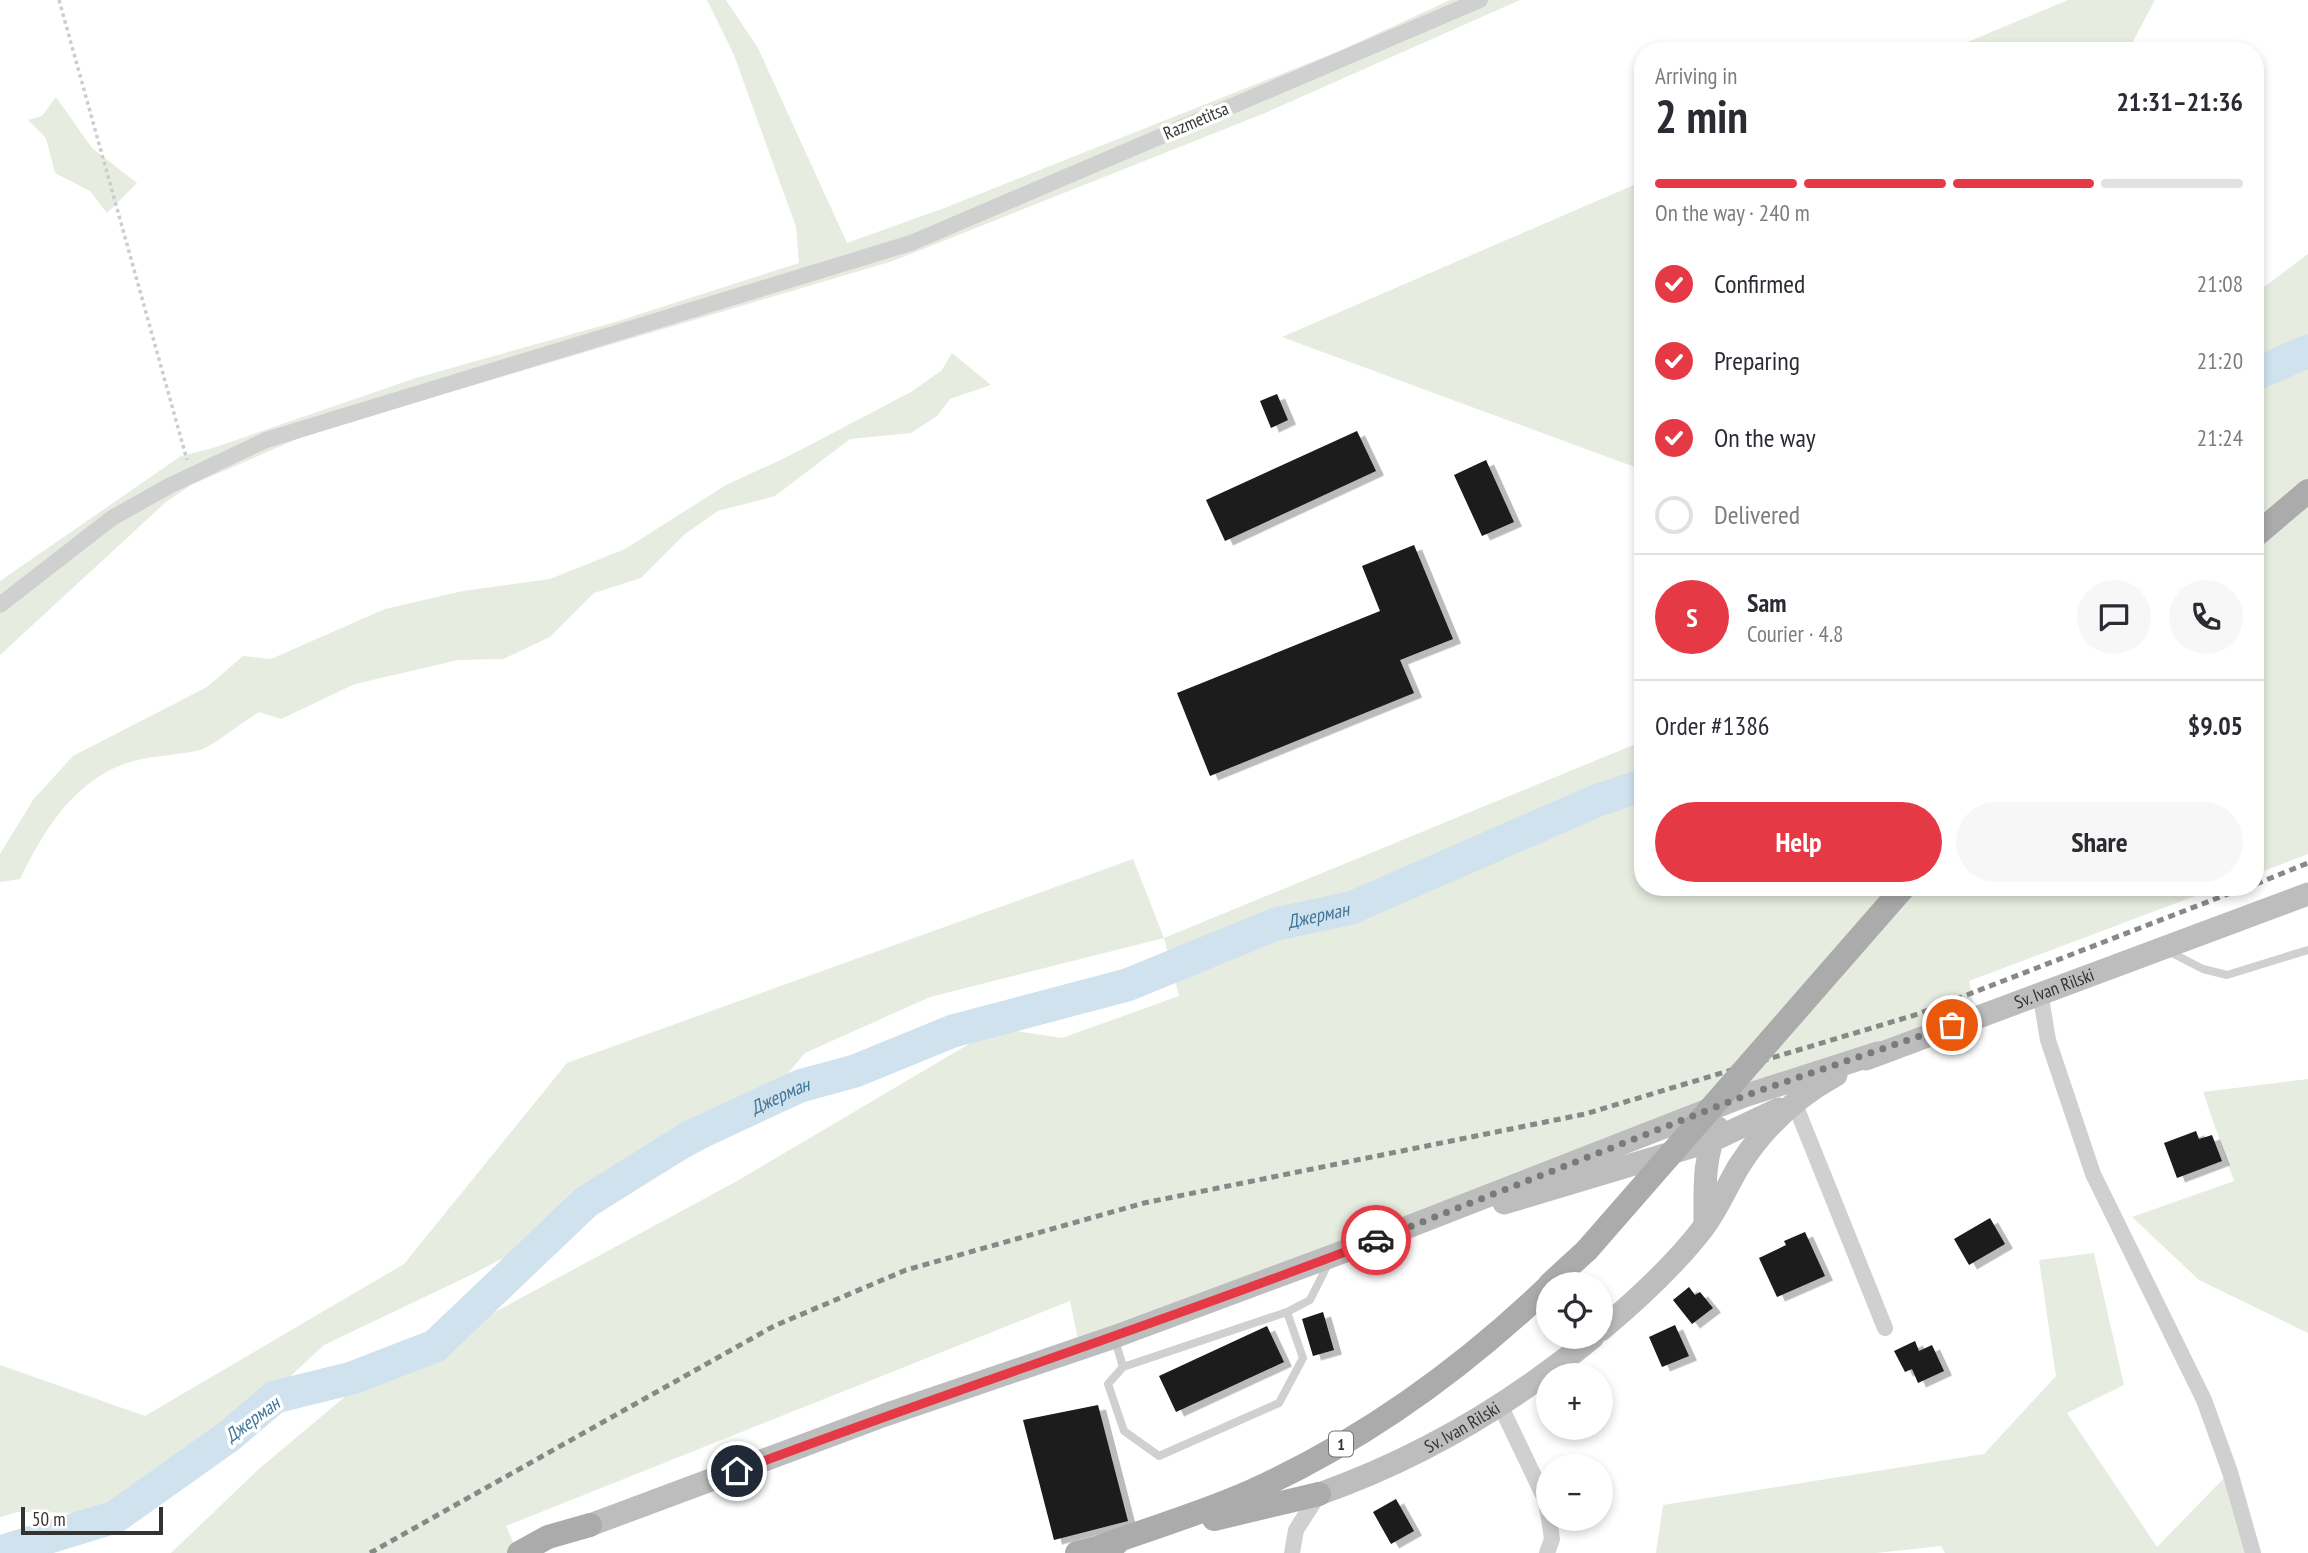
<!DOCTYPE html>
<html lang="en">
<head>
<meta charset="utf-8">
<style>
	:root { --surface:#fff; --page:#f7f7f7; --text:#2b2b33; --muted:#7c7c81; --line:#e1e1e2; --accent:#e63946 }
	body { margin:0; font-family:"PT Sans Narrow",sans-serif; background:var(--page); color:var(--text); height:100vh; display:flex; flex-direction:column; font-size:26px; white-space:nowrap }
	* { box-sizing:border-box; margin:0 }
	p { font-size:23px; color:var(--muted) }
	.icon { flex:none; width:38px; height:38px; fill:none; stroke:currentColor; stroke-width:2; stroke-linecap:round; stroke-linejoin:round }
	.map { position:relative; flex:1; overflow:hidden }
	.drawer { position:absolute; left:1634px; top:42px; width:630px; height:854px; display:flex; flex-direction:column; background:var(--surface); border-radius:28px; box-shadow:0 4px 10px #0003 }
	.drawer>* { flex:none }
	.fabs { position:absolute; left:1536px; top:1272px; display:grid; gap:14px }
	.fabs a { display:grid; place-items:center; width:77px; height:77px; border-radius:50%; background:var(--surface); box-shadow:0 4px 10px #0003; font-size:35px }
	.scale { position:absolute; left:21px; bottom:18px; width:142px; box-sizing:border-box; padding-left:7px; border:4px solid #333; border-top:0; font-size:19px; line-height:24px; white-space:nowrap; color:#333; -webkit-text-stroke:5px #fff; paint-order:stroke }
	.pin { position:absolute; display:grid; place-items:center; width:60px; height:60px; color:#fff; margin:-30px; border:4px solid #fff; border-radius:50%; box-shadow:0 2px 7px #0007 }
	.courier { position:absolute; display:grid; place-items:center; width:70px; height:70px; margin:-35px; border:5px solid #e63946; border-radius:50%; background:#fff; color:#222; box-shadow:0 2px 9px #0007 }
	.headline em { font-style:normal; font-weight:700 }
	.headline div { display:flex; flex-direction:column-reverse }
	.headline { display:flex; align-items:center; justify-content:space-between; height:119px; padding:0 21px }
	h1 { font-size:46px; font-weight:700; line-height:52px }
	.bar { display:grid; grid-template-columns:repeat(4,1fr); gap:10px 7px; align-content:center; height:84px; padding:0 21px }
	.bar i { height:9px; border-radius:5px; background:var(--line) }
	.bar .current { background:var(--accent) }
	.bar p { grid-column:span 4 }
	.line { display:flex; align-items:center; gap:18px; padding:0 21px; border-top:2px solid var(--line) }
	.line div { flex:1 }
	.round { display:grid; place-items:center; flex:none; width:74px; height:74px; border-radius:37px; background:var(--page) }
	ol { padding:0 21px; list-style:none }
	li { display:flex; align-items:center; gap:21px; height:77px }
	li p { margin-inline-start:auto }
	li .icon { padding:7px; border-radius:50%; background:var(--accent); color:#fff; stroke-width:4 }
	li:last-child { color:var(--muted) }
	li i { width:38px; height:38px; border:4px solid var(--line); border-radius:50% }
	.button { display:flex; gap:14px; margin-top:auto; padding:14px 21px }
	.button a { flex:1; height:80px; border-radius:42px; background:var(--accent); color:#fff; font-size:28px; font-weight:700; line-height:80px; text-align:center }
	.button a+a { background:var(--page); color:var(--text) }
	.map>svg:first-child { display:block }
</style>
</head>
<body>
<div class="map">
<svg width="2308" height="1553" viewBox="0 0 2308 1553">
	<defs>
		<filter id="shadow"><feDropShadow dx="8" dy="4.5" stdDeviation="0" flood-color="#0004"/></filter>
	</defs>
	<rect width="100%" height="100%" fill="#fff"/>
	<!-- green -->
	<path fill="#e6ecdf" d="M707 0H726L758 48 847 243 947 207 1339 51 1450 0H1520L1265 113 893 261 309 434 191 485 166 502 0 655V581L181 456 213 448 416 378 615 322 799 263 796 227 734 55Z
		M2068 0H2155L2128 51H1946Z
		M56 97 92 148 137 183 107 213 90 191 55 173 46 138 28 120 42 116Z
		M1643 181V470L1282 337Z
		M2308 254V854L2256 874V293Z
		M952 353 991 385 950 399 937 416 911 433 850 439 775 496 718 511 685 534 641 578 594 593 550 637 503 659 458 660 355 684 281 719 259 712C241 723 224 738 205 748 197 753 155 756 142 759 79 772 46 826 20 879L0 882V854L33 800 73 756 207 687 243 656 271 659 385 609 463 591 550 579 625 549 726 485 785 458 911 392 942 370Z
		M1643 741V887H2219L1969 981 1976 1016 1080 1349 1070 1301 506 1526 518 1553H171L260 1468 397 1353 495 1312 737 1181 996 1028 1062 1038 1179 996 1164 938 930 997 805 1053 740 1130 477 1272 324 1345 142 1514 18 1512 0 1517V1365L145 1416 404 1264 567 1063 1133 859 1164 938Z
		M2308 1079V1333L2199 1280 2132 1217 2234 1181 2203 1092Z
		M2094 1253 2124 1385 2067 1413 2157 1547 2230 1472 2253 1553H1945L1941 1546 1876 1553H1656L1663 1505 1984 1454 2056 1376 2039 1260Z"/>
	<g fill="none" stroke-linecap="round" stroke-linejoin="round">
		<!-- river -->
		<g stroke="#cfe2ee" stroke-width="33">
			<path d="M2256 374 2308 351"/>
			<path id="s1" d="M0 1552 115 1517 229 1436 275 1397 352 1378 435 1346 586 1202 690 1137 800 1086 855 1071 953 1031 1127 985 1276 924 1351 908 1596 801 1643 785"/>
		</g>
	</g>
	<!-- building -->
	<path fill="#1a1a1a" filter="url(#shadow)" d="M1277 394 1288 420 1271 428 1260 401Z
		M1357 431 1376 471 1225 541 1206 500Z
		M1486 460 1514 522 1482 536 1454 475Z
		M1414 545 1453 639 1400 660 1414 693 1210 776 1177 693 1380 611 1362 566Z
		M2196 1131 2199 1139 2212 1135 2222 1161 2177 1178 2164 1143Z
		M1990 1218 2005 1244 1969 1265 1954 1239Z
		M1805 1232 1825 1276 1777 1297 1759 1258 1786 1245 1784 1241Z
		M1689 1287 1695 1295 1700 1292 1713 1308 1692 1324 1673 1300Z
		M1323 1312 1334 1350 1313 1356 1302 1319Z
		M1675 1325 1689 1356 1662 1367 1649 1337Z
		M1267 1326 1284 1362 1176 1412 1159 1376Z
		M1915 1341 1919 1351 1932 1345 1944 1371 1918 1383 1912 1369 1905 1372 1894 1351Z
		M1098 1405 1128 1521 1054 1540 1023 1420Z
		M1396 1499 1414 1531 1391 1544 1373 1512Z"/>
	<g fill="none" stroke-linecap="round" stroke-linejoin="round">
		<!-- path -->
		<path stroke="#cdcdcd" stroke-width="3.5" stroke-dasharray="3.5 3.5" stroke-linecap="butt" d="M59 0 187 460"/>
		<!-- lane -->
		<path stroke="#d0d0d0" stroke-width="8" d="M2168 951 2203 969 2227 975 2308 950
			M1115 1340 1123 1367 1287 1312 1310 1300 1328 1264
			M1123 1367 1108 1384 1124 1431 1159 1456 1279 1403 1303 1358 1287 1312"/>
		<!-- street -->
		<path stroke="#d0d0d0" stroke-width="16" d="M0 605 112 518 169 486 266 440 911 243 1480 0
			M2040 992 2048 1040 2093 1174 2204 1400 2230 1472 2253 1553
			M1794 1102 1885 1328
			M1501 1407 1545 1499 1549 1518
			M1292 1553 1296 1530 1319 1494
			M1547 1553 1552 1539 1549 1519"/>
		<!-- secondary -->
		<g stroke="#bdbdbd" stroke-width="23">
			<path id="s2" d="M1866 1059 2308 894"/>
			<path d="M1504 1203 1711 1141 1779 1109"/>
			<path d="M1705 1221C1705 1191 1703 1155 1718 1128"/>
			<path d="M1601 1330C1638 1299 1675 1265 1704 1227 1718 1208 1727 1186 1739 1166 1763 1128 1796 1097 1836 1075"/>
			<path id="s3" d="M1319 1494C1421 1458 1509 1406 1593 1337"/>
			<path d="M590 1525 885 1415 1114 1337 1367 1243 1744 1096 1878 1053"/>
		</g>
		<!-- primary -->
		<path stroke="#ababab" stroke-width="24" d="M2256 535 2308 491
			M1550 1284 1587 1250
			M1214 1519 1319 1494
			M1102 1546C1151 1528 1203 1513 1252 1491 1364 1440 1460 1371 1549 1286
			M519 1553 548 1537 590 1525
			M1077 1553 1117 1543"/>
		<!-- rail -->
		<path stroke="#888" stroke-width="5" stroke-dasharray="7 5" stroke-linecap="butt" d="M2256 884 2308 863
			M370 1553 774 1326 906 1270 1144 1203 1585 1114 1915 1015 2246 887"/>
		<!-- primary-bridge -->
		<path stroke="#ababab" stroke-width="24" d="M1587 1250 1904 887"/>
	</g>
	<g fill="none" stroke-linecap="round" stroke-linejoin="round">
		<!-- done -->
		<path stroke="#7a7a7a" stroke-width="7" stroke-dasharray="0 12.6" d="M1376 1240 1744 1096 1952 1025"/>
		<!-- route -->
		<path stroke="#e63946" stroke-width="9" d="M737 1471C949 1391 1165 1322 1376 1240"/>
	</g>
	<g text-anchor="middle" stroke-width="7" stroke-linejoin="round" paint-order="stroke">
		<!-- shield labels -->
		<rect fill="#fff" stroke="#707070" stroke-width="2" x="1329" y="1431.5" width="24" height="25" rx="5"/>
		<g font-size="16" font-weight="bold" fill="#333">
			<text x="1341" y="1450">1</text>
		</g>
		<!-- street labels -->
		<g font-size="18" fill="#333" stroke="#fff">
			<text transform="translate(1196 121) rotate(-23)" y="6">Razmetitsa</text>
			<text dy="6" stroke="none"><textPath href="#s2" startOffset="201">Sv. Ivan Rilski</textPath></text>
			<text dy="6" stroke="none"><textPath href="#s3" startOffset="158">Sv. Ivan Rilski</textPath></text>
		</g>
		<!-- water labels -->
		<g font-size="19" font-style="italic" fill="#3f7597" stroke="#fff">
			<text dy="7" stroke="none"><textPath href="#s1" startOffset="1488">Джерман</textPath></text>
			<text dy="7" stroke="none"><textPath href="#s1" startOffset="919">Джерман</textPath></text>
			<text transform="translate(252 1419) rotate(-36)" y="7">Джерман</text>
		</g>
	</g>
</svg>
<div class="fabs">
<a><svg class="icon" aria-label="locate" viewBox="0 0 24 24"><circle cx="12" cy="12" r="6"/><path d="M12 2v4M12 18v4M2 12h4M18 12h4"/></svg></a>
<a>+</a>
<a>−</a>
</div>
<div class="scale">50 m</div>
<div class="pin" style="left:1952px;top:1025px;background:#ea580c"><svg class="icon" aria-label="bag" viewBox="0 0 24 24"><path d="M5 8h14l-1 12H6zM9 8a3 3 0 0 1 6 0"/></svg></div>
<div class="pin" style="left:737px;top:1471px;background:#1f2937"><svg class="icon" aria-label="home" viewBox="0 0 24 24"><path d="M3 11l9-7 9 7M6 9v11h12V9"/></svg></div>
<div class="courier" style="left:1376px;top:1240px"><svg class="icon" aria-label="car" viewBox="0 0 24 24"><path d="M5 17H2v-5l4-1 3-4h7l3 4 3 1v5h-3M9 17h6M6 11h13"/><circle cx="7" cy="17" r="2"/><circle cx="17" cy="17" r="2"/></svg></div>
<section class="drawer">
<div class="headline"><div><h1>2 min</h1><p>Arriving in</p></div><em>21:31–21:36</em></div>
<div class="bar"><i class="current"></i><i class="current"></i><i class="current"></i><i></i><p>On the way · 240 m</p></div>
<ol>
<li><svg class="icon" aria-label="check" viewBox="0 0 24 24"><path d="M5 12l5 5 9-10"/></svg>Confirmed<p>21:08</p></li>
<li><svg class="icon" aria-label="check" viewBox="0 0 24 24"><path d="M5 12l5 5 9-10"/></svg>Preparing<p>21:20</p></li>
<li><svg class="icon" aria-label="check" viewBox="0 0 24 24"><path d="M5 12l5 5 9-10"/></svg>On the way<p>21:24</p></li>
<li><i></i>Delivered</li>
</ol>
<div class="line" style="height:126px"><b class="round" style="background:var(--accent);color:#fff">S</b><div><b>Sam</b><p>Courier · 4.8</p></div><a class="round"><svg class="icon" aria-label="chat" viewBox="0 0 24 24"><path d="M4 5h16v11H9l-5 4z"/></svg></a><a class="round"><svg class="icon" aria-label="phone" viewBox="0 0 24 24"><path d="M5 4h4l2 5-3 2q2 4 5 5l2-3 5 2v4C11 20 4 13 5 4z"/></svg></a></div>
<div class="line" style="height:91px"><div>Order #1386</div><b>$9.05</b></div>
<div class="button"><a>Help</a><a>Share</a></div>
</section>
</div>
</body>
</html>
